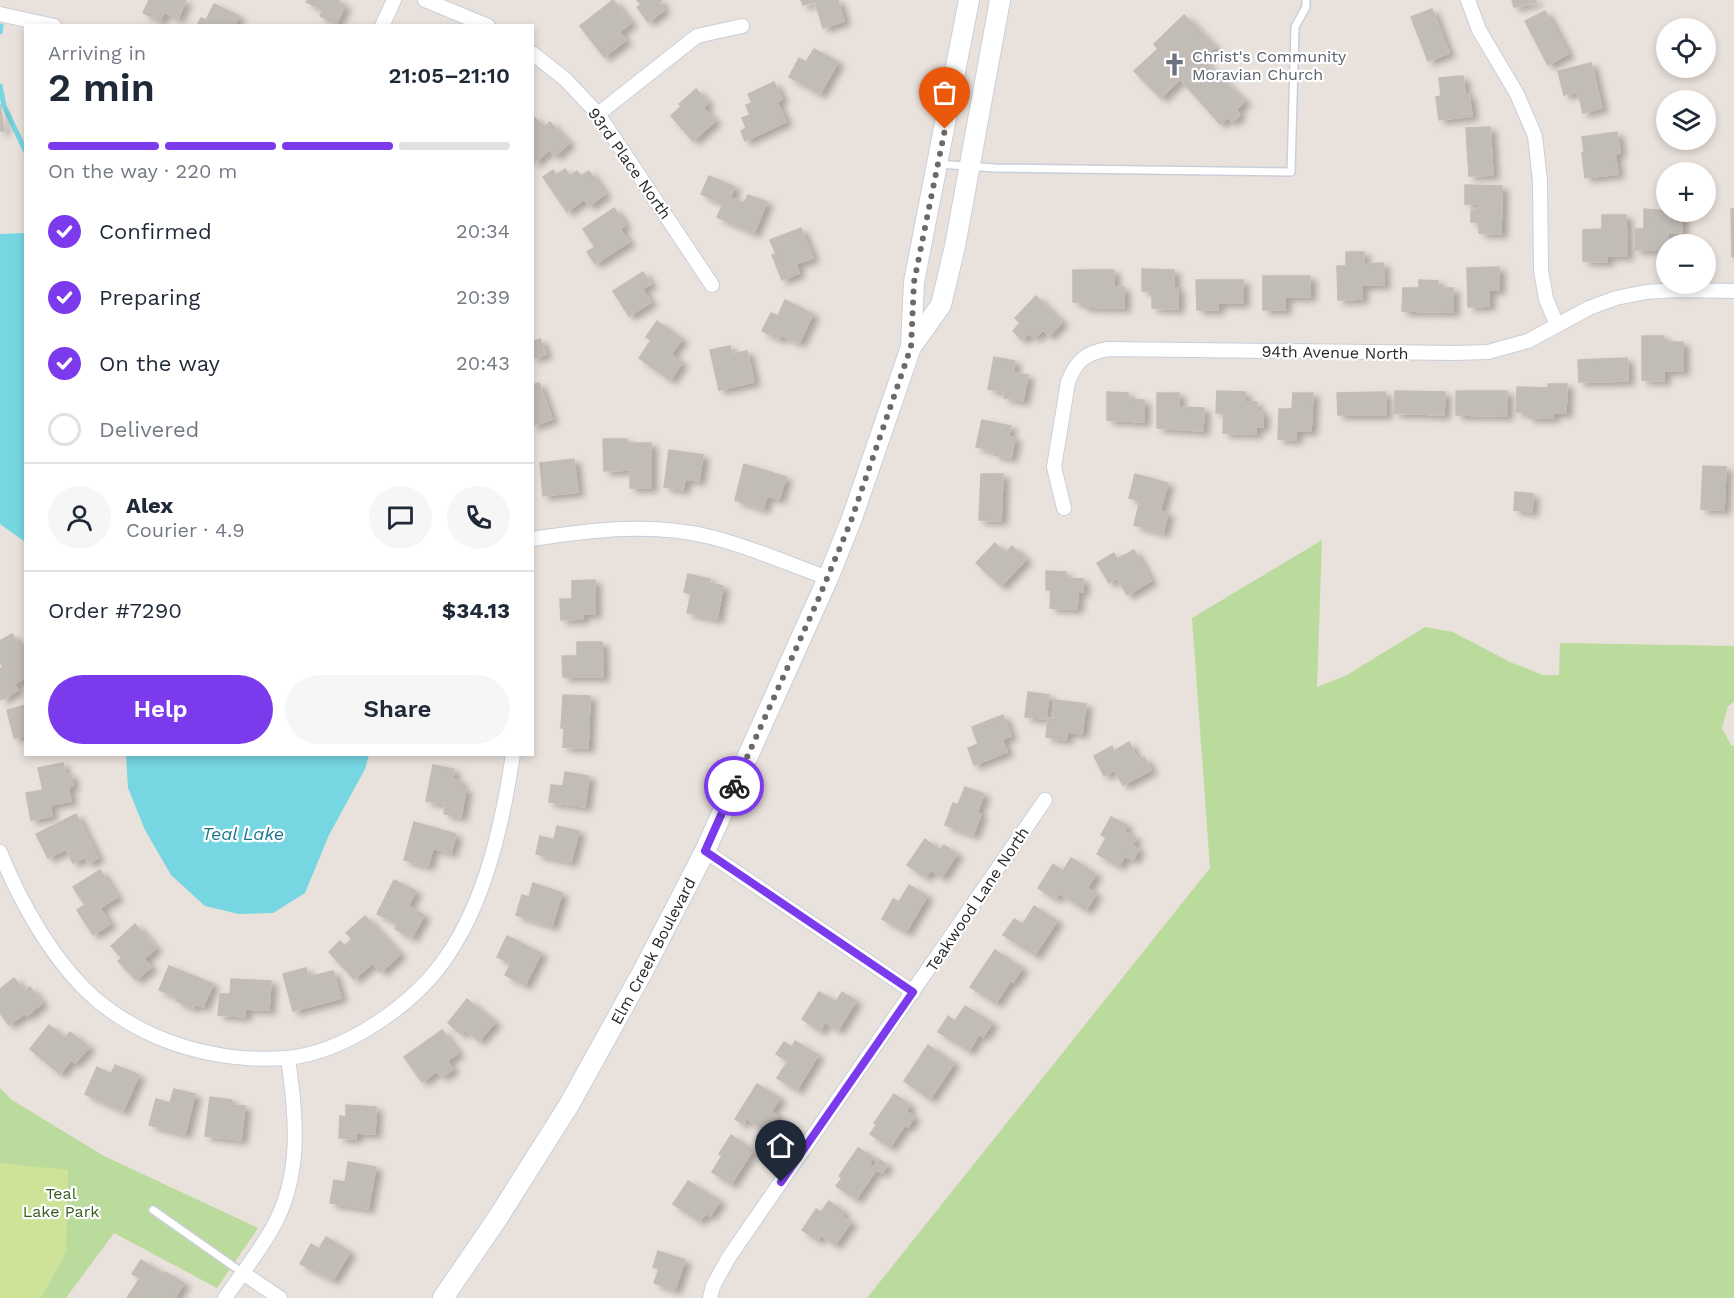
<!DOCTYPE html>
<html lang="en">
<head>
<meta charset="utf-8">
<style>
	:root { --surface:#fff; --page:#f6f6f7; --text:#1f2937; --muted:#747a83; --line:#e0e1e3; --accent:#7c3aed }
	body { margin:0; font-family:"Work Sans",sans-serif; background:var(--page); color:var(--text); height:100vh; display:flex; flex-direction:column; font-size:22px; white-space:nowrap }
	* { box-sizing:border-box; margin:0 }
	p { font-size:20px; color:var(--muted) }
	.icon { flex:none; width:33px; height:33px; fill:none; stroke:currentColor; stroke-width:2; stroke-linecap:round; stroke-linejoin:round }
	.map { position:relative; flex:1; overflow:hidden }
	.drawer { position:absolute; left:24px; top:24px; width:510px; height:732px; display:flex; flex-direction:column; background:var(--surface); border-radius:0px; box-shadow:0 3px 9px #0003 }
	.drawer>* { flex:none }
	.controls { position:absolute; left:1656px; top:18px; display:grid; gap:12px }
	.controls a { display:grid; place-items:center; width:60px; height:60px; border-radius:50%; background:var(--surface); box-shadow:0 3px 9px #0003; font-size:30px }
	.pin { position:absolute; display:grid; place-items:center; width:51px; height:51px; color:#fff; margin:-62px -26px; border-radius:50% 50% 50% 0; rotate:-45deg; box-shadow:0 0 6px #0007 }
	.pin .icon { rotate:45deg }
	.courier { position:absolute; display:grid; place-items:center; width:60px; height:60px; margin:-30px; border:4px solid #7c3aed; border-radius:50%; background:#fff; color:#222; box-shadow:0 2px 8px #0007 }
	.headline em { font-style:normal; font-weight:600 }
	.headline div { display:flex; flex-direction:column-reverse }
	.headline { display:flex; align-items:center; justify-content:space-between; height:102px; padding:0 24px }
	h1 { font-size:39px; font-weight:600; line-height:45px }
	.bar { display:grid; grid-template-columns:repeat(4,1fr); gap:9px 6px; align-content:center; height:72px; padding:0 24px }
	.bar i { height:8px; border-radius:4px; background:var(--line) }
	.bar .current { background:var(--accent) }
	.bar p { grid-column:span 4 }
	.line { display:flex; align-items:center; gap:15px; padding:0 24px; border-top:2px solid var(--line) }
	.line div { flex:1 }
	.round { display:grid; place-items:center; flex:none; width:63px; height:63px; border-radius:32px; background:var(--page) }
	ol { padding:0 24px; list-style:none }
	li { display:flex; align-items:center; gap:18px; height:66px }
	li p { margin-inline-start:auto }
	li .icon { padding:6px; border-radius:50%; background:var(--accent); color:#fff; stroke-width:4 }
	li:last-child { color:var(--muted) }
	li i { width:33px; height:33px; border:3px solid var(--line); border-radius:50% }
	.button { display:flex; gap:12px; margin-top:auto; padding:12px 24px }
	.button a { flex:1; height:69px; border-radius:36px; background:var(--accent); color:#fff; font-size:24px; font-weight:600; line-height:69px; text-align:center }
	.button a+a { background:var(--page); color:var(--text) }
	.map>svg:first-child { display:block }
</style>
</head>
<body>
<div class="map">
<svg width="1734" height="1298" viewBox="0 0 1734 1298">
	<defs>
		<filter id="shadow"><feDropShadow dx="6" dy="4" stdDeviation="3" flood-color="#0004"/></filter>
	</defs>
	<rect width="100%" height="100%" fill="#e9e1db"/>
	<!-- green -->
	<path fill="#bbdb9c" d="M1322 540 1317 687 1347 675 1425 627 1453 632 1510 662 1543 675H1559L1560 643 1734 646V702L1728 706 1722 728 1731 745 1734 746V1298H867L1210 868 1192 618Z
		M0 1088 12 1100 104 1156 258 1228 217 1288 114 1233 66 1298H0Z"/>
	<!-- pitch -->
	<path fill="#cee298" d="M0 1163 68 1170 66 1252 44 1293 40 1298H0Z"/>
	<!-- water -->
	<path fill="#76d6e2" d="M25 233H26L25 542 0 524V234Z
		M126 755V754L369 755 365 769 329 835 305 893 273 913 239 914 205 906 171 875 145 830 128 788Z"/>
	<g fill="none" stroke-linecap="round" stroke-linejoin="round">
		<!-- stream -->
		<path stroke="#76d6e2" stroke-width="5" d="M0 32 1 26
			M0 86 4 106 26 152"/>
	</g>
	<!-- building -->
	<path fill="#c2bcb6" stroke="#c4bcb5" stroke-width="1.5" filter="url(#shadow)" d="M149 0H186L178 19 164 12 160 21 143 13Z
		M308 0H340L338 3 345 6 336 24 320 16 323 10 306 2Z
		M613 0 631 23 619 32 626 40 604 57 580 26Z
		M637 0H662L659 2 664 10 648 22 637 7 641 5Z
		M801 0H838L844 21 823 28 815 2 803 5Z
		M1512 0H1536V2L1514 7Z
		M214 4 239 16 234 26H197L201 18 206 20Z
		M1432 9 1449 53 1428 61 1411 17Z
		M1545 11 1568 54 1548 65 1525 21Z
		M1184 15 1215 47 1202 60 1245 101 1236 110 1240 115 1232 122 1228 117 1220 124 1180 79 1161 98 1134 71 1158 49 1154 44Z
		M814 49 838 62 820 94 789 77 799 58 806 62Z
		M1591 63 1602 108 1583 113 1578 92 1564 95 1558 71Z
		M1463 76 1465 94H1469L1472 116 1439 120 1436 97 1441 96 1439 78Z
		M774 82 782 99 777 102 786 122 745 141 741 131 746 128 742 118 750 115 746 105 752 103 748 94Z
		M696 89 708 103 703 108 715 121 693 141 671 116 681 106 679 104Z
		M0 104 4 131H0Z
		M533 116 544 127 550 122 569 143 555 156 549 150 534 163 532 161Z
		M1490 127 1493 175 1469 176 1466 128Z
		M1617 132 1620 153 1615 154 1618 174 1585 178 1582 153 1584 152 1582 137Z
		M565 169 570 176 577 171 581 176 589 171 605 194 589 206 584 199 567 212 543 177 553 170 556 175Z
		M709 176 735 187 730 197 744 203 748 195 767 202 754 233 717 217 723 204 701 194Z
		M1465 185 1502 186 1501 234 1479 233V222H1471V210H1479V204H1465Z
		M614 208 625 225 620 229 629 242 595 264 587 252 595 247 583 229Z
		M1644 209 1682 212V233H1668L1666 250H1635V229H1644Z
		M1731 209H1734V257H1732Z
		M1602 215H1626L1627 256H1607V262L1583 261V230L1602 229Z
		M801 228 813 258 796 264 799 273 782 280 772 255 776 254 770 240Z
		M1346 252H1364V264L1383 263 1384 285H1362V299L1338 300 1337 266H1346Z
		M1499 267V290H1489V306L1468 307 1467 268Z
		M1142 269 1174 270V288H1178V309L1152 308V291H1142Z
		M1073 270H1114V287H1124V308L1083 307V302H1073Z
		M643 272 651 284 642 289 651 302 629 316 613 291Z
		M1263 276H1310V297H1285V310H1263Z
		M1196 280H1243V303H1218V310H1197Z
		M1419 280 1438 281V288H1453V312L1402 311 1403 288H1419Z
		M1036 296 1062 322 1049 336 1043 330 1035 338 1029 333 1022 340 1013 331 1020 323 1015 318Z
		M785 300 813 314 799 343 781 335 779 339 762 331 771 313 778 316Z
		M657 321 682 339 671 354 682 363 670 380 639 358 651 340 646 337Z
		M1642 336H1664V342H1683V371H1664V381L1642 380Z
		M540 339 546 354 532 359V342Z
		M730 346 732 354 747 351 754 382 719 390 710 350Z
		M994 357 1015 361 1013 373 1028 375 1023 401 1004 398 1005 392 988 389Z
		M1627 358 1628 381 1579 382 1578 360Z
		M539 383 552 419 532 426V385Z
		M1548 384H1567L1566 413H1553V418H1528V412H1516L1517 387 1548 388Z
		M1217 391 1245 392V402H1257V411H1263V427H1256V434L1223 433 1224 413H1216Z
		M1395 391 1445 392 1444 415 1394 413Z
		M1456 391H1507V416L1456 415Z
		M1107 392 1128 393V399L1144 400V422L1107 420Z
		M1385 392 1386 415H1338L1337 393Z
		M1157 393H1179V407L1204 408 1203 431 1157 428Z
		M1293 393H1313L1311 431H1296V440L1278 439 1279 409H1292Z
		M982 420 1011 426 1008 437 1015 438 1011 458 994 455 995 451 976 447Z
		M603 439H627V443H651V488H630V470L604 471Z
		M669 450 703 455 699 481 685 479 683 490 664 487Z
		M574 459 578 492 543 496 540 463Z
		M744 464 786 477 779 499 767 496 763 509 735 500Z
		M1703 466 1726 467 1724 510 1701 509Z
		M981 474H1003L1001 521 979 520Z
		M1135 474 1168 483 1160 511 1168 513 1163 533 1134 525 1140 501 1129 498Z
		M1515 492 1533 494 1532 512 1514 510Z
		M995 543 1005 553 1012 546 1026 559 1001 586 976 563Z
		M1134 550 1151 581 1127 595 1117 578 1109 583 1097 563 1114 553 1117 559Z
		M1046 571 1066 572 1065 578 1083 579V592H1078L1077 609 1050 608 1051 590H1046Z
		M688 574 710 579 709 583 723 586 717 619 687 613 691 594 684 592Z
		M595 580V614H583V619L561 620 560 599H572V581Z
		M12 634 26 656V677L14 684 18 690 1 700 0 669 3 667 0 662V641Z
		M577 642H602L603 677H563L562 656H577Z
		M1028 692 1049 695 1046 719 1025 717Z
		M563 695 590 696 588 748 563 747 564 728H561Z
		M1055 700 1086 704 1082 734 1067 732 1066 740 1046 737 1048 718 1053 719Z
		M26 705V735L14 738 7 710Z
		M1003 715 1011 736 1002 739 1007 752 974 765 968 748 978 744 972 727Z
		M1129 742 1138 760 1144 757 1151 770 1123 785 1114 770 1104 776 1094 756 1112 746 1114 751Z
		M63 763 65 775 71 774 73 786 68 787 71 801 50 805 52 816 31 820 26 793 43 790 38 768Z
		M433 765 454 769 453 779 461 781 460 788 466 789 461 817 444 814 446 804 426 801Z
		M565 772 589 776 585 807 549 802 551 785 563 786Z
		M965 787 984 794 977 813 981 814 973 835 945 825 953 803 958 805Z
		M76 814 98 858 88 863 85 857 73 863 66 849 48 858 36 834Z
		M1111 817 1127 825 1124 831 1136 838 1132 846 1139 849 1133 860 1125 856 1119 866 1097 854 1106 838 1101 835Z
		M414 822 456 834 451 853 433 848 428 866 404 860Z
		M557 826 579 831 571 862 536 854 540 836 554 840Z
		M925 839 940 850 944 845 957 854 942 877 931 870 925 877 907 865Z
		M1071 858 1096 874 1087 888 1096 894 1086 910 1059 893 1055 899 1038 888 1053 864 1063 871Z
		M100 870 117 897 100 908 110 924 93 935 77 910 85 905 73 887Z
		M394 880 416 891 408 906 424 915 412 938 395 929 397 924 377 914Z
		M533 883 562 893 552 926 516 915 522 895 529 897Z
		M909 885 927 896 906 932 882 919 893 899 899 902Z
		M1034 906 1057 921 1035 955 1003 935 1014 919 1023 924Z
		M365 916 400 954 381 972 373 963 354 979 329 952 340 941 345 946 352 939 346 933Z
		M135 924 156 948 144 959 151 967 136 980 118 961 122 958 111 946Z
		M507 936 541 953 525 985 505 975 511 963 497 957Z
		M995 950 1022 968 1013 982 1011 980 996 1003 970 987Z
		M169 966 213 984 203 1007 195 1004 193 1008 176 1001 178 997 159 990Z
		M306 968 308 977 333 971 341 998 293 1011 283 974Z
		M14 978 25 991 30 987 42 1003 27 1016 25 1013 9 1025 0 1013V989Z
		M231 979 271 981 269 1010 245 1009V1017L218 1015 220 994H230Z
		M819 992 836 1002 842 992 856 1001 838 1030 825 1022 820 1031 802 1019Z
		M467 999 495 1022 479 1041 465 1030 461 1034 448 1023Z
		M965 1006 992 1023 983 1037 979 1034 969 1051 938 1032 948 1016 955 1021Z
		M49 1025 65 1038 70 1032 89 1047 75 1063 71 1060 60 1074 30 1049Z
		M442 1030 458 1053 447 1061 453 1069 442 1077 437 1071 422 1082 404 1057Z
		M795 1041 818 1055 797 1090 777 1078 788 1061 776 1054 784 1042 792 1047Z
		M928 1045 954 1063 930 1099 904 1081Z
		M115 1065 139 1075 123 1111 85 1094 97 1067 111 1074Z
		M757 1084 780 1098 771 1112 778 1116 768 1132 746 1118 743 1124 735 1119Z
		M174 1089 195 1094 185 1134 149 1125 156 1099 170 1103Z
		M894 1094 910 1105 906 1111 914 1117 908 1127 905 1125 890 1147 870 1134 877 1124 874 1123Z
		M210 1097 232 1100V1105L245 1106 241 1140 205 1136Z
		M346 1105 376 1107 375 1134 356 1133V1139L339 1138 340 1116 346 1117Z
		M731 1135 753 1150 731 1184 712 1172 722 1156 719 1154Z
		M858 1148 873 1157 869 1164 874 1167 879 1159 887 1165 882 1173 876 1170 856 1199 836 1186 842 1178 839 1176Z
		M348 1162 376 1167 368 1209 330 1203 334 1180 345 1182Z
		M688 1181 720 1201 710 1216 707 1213 699 1221 673 1204Z
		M829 1201 844 1212 841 1216 851 1222 835 1245 821 1235 817 1240 802 1230 816 1209 821 1212Z
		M326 1237 350 1252 333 1280 300 1264 311 1244 319 1249Z
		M658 1251 685 1260 675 1290 654 1283 659 1269 653 1267Z
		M141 1260 164 1274 165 1272 184 1283 175 1298H127L140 1278 132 1274Z"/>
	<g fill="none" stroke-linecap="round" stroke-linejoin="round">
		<defs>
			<path id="lane" d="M938 164 995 168 1291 172 1295 27 1306 7V0
				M153 1210 243 1273"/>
			<path id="street" d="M425 0 488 26
				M1468 0 1479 30 1517 94 1535 136 1540 181 1541 270 1546 299 1557 325
				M0 14 54 26
				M382 26 394 0
				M532 53 565 79 598 114 712 285
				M598 114 697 36 742 26
				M1064 508 1054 467 1068 382C1076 361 1085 353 1108 349L1455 353 1488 352 1528 341 1589 308 1616 298 1646 292 1676 290 1734 291
				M532 539C591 530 653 522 711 537 751 547 789 564 828 578
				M705 851 913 992
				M0 852C21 904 55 965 99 1002 151 1044 220 1063 286 1058 345 1053 415 1004 447 956 486 900 503 821 513 754
				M243 1273 280 1298
				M225 1298C241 1275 258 1253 272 1229 303 1174 296 1117 288 1058
				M710 1298 713 1286 729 1257 1045 800"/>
			<g id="secondary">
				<path d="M911 347 914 282 969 0"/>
				<path id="s1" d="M443 1298 497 1219 569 1105 643 971 705 851 828 578 851 521 911 347 941 305 955 246 1000 0"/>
			</g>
		</defs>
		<!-- lane casing -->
		<use href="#lane" stroke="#c9cfd9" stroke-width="10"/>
		<!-- street casing -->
		<use href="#street" stroke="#c9cfd9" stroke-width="16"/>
		<!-- secondary casing -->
		<use href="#secondary" stroke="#c9cfd9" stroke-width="22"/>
		<!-- lane -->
		<use href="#lane" stroke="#fff" stroke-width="7"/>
		<!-- street -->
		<use href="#street" stroke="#fff" stroke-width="14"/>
		<!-- secondary -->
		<use href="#secondary" stroke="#fff" stroke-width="20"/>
	</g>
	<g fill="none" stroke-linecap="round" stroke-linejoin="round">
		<!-- done -->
		<path stroke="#6c6967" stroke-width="6" stroke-dasharray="0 10.8" d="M734 786 818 600 851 521 911 347 914 282 945 129"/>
		<!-- route -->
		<path stroke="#7c3aed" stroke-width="8" d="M734 786 705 851 913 992 781 1182"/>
	</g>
	<!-- icons -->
	<defs>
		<symbol id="church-bare" viewBox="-9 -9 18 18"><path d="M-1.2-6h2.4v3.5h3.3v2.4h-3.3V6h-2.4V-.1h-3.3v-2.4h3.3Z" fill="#6b7280" stroke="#fff" stroke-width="2.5" paint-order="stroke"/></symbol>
	</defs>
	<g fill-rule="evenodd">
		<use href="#church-bare" x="1158" y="48" width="33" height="33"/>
	</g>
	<g text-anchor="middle" stroke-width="4.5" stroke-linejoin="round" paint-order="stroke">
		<!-- worship labels -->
		<g font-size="16" fill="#5b616d" stroke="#fff" text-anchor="start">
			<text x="1192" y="62">Christ's Community<tspan x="1192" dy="18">Moravian Church</tspan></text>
		</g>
		<!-- street labels -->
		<g font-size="16" fill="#282828" stroke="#fff">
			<text transform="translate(630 163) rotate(55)" y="6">93rd Place North</text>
			<text transform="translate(1335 352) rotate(1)" y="6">94th Avenue North</text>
			<text transform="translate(977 899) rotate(-56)" y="6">Teakwood Lane North</text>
			<text dy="6" stroke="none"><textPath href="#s1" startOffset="406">Elm Creek Boulevard</textPath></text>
		</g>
		<!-- park labels -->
		<g font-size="16" fill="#365d20" stroke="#fff">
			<text x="61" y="1199">Teal<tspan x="61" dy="18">Lake Park</tspan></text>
		</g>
		<!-- water labels -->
		<g font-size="18" font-style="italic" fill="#19758b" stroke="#fff">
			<text x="243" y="840">Teal Lake</text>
		</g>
	</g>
</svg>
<div class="controls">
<a><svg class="icon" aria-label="locate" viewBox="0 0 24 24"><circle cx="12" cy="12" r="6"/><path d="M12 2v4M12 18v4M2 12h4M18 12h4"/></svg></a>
<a><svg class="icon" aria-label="layers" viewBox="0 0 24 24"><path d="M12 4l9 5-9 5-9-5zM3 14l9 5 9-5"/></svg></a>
<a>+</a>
<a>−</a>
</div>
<div class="pin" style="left:945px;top:129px;background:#ea580c"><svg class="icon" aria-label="bag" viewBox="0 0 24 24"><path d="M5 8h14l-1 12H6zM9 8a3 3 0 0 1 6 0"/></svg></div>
<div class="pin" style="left:781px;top:1182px;background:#1f2937"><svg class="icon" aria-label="home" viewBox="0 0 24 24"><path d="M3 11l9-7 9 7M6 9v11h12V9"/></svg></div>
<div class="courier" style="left:734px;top:786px"><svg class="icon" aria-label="bike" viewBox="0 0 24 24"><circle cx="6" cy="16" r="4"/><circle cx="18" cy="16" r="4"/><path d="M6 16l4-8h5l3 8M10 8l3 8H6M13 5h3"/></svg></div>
<section class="drawer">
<div class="headline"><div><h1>2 min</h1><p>Arriving in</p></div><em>21:05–21:10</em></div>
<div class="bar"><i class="current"></i><i class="current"></i><i class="current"></i><i></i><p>On the way · 220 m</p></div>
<ol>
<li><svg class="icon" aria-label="check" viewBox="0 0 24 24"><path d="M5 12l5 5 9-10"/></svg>Confirmed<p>20:34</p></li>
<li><svg class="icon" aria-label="check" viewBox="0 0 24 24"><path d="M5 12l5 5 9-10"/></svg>Preparing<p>20:39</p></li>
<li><svg class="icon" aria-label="check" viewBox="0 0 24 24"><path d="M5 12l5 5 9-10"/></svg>On the way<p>20:43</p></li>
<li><i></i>Delivered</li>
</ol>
<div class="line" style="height:108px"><a class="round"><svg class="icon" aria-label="person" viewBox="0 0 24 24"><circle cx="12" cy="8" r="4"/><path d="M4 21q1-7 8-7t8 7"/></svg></a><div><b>Alex</b><p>Courier · 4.9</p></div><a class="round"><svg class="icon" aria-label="chat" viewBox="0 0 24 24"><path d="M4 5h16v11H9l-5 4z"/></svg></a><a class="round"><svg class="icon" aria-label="phone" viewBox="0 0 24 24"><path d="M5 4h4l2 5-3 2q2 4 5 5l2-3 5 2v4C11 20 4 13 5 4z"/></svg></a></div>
<div class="line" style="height:78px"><div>Order #7290</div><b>$34.13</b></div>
<div class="button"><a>Help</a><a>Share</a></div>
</section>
</div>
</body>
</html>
